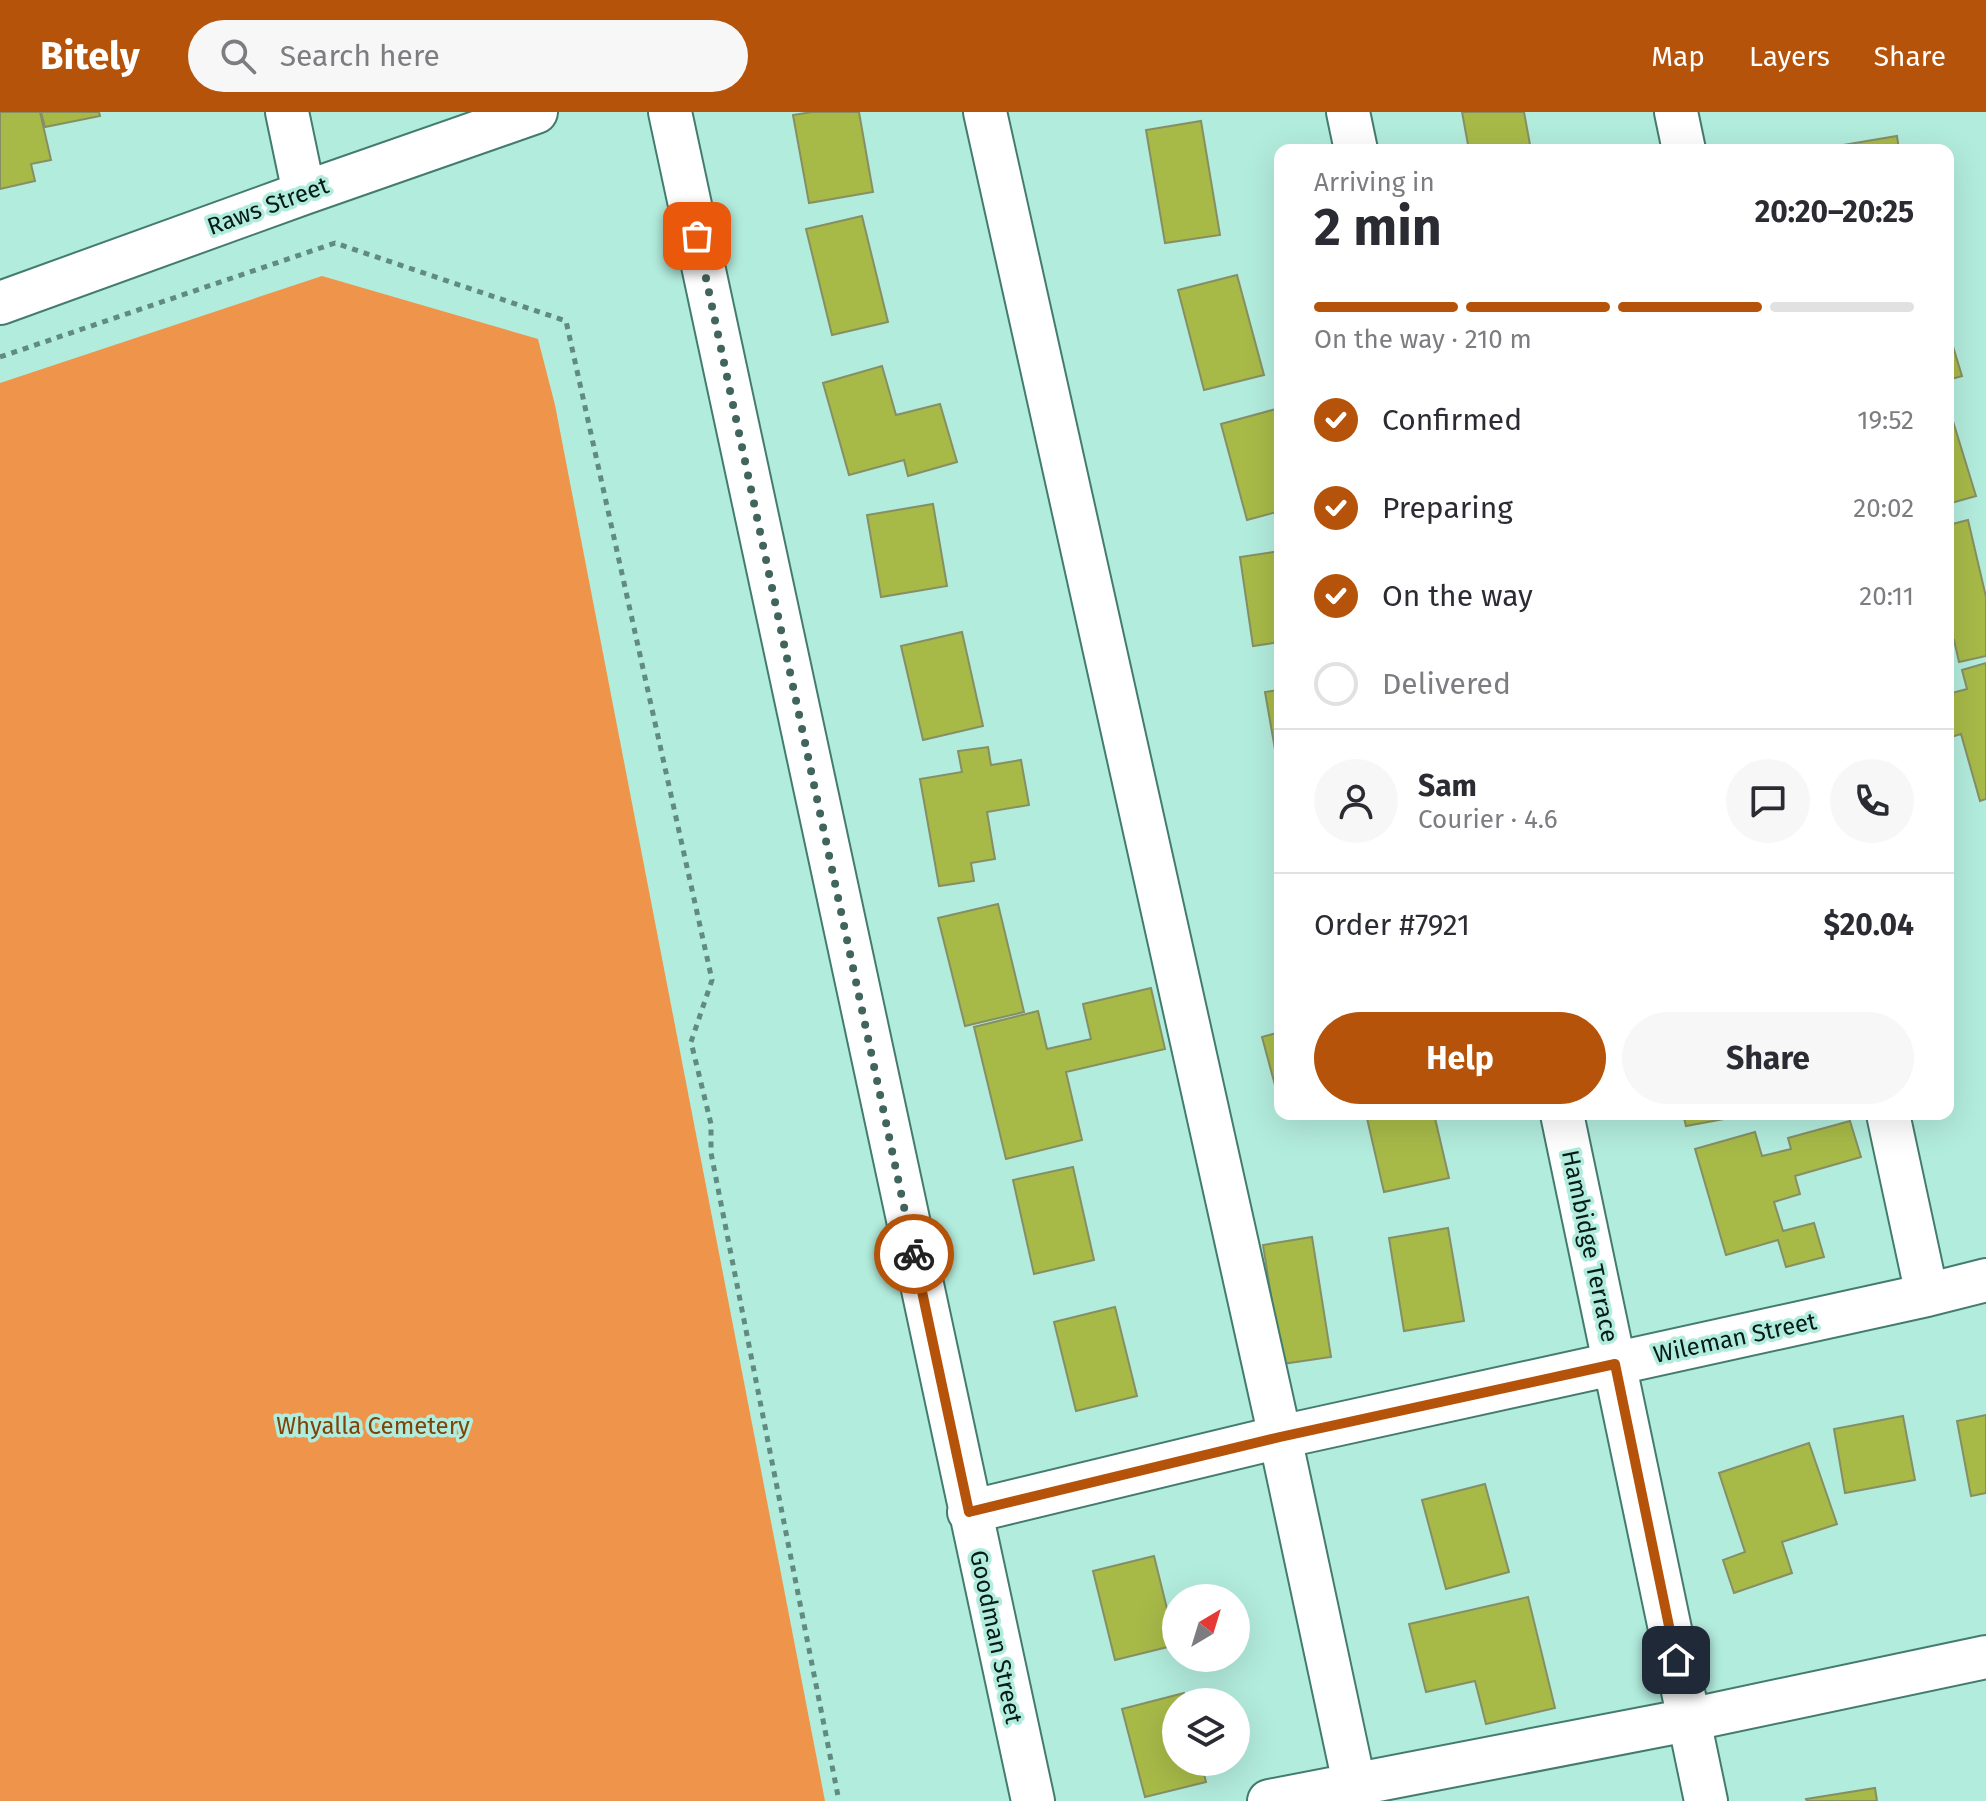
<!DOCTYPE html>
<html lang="en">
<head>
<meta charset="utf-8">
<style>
	:root { --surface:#fff; --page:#f7f7f7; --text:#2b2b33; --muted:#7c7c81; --line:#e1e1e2; --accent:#b45309 }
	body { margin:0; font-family:"Fira Sans",sans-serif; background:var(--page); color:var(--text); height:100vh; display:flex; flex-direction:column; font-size:30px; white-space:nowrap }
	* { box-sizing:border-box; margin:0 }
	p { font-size:26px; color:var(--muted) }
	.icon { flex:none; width:44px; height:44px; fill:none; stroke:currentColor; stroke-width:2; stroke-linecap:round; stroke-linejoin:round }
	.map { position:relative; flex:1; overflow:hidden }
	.panel { position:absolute; left:1274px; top:32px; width:680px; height:976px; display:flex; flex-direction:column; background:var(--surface); border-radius:16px; box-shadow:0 8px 32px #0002 }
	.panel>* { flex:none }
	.needle { width:52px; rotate:38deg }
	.buttons { position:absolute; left:1162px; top:1472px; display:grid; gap:16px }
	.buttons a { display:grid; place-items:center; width:88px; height:88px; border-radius:50%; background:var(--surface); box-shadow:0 8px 32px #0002; font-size:40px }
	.pin { position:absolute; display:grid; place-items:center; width:68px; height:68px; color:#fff; margin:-34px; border-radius:16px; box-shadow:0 4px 12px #0006 }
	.courier { position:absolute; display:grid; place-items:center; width:80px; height:80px; margin:-40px; border:6px solid #b45309; border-radius:50%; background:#fff; color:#222; box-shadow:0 2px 10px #0007 }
	.head em { font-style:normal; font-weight:700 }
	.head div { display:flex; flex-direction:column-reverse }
	.head { display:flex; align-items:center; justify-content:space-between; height:136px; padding:0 40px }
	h1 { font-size:52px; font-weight:700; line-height:60px }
	.bar { display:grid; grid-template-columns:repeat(4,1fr); gap:12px 8px; align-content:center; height:96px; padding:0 40px }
	.bar i { height:10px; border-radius:6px; background:var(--line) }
	.bar .selected { background:var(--accent) }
	.bar p { grid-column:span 4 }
	.line { display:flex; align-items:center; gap:20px; padding:0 40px; border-top:2px solid var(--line) }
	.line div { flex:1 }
	.round { display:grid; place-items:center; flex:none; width:84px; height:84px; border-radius:42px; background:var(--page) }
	ol { padding:0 40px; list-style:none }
	li { display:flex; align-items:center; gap:24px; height:88px }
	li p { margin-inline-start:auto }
	li .icon { padding:8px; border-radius:50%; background:var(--accent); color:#fff; stroke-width:4 }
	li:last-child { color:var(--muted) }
	li i { width:44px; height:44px; border:4px solid var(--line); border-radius:50% }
	.action { display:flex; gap:16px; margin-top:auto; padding:16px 40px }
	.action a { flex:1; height:92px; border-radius:48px; background:var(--accent); color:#fff; font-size:32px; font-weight:700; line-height:92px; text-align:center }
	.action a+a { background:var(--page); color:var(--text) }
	header { display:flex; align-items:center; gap:48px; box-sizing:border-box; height:112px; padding:0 40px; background:var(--accent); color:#fff }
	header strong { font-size:38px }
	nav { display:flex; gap:44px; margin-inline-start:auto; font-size:28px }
	.search { width:560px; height:72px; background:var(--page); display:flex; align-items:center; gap:20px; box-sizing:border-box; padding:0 28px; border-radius:44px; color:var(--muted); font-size:30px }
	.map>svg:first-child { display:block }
</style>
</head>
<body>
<header>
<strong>Bitely</strong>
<div class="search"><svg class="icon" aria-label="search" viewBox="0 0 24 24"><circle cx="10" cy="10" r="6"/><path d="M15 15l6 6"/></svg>Search here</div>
<nav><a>Map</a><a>Layers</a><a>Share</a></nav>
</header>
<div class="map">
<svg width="1986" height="1689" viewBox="0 0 1986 1689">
	<rect width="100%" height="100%" fill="#b2ecdd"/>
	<!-- green -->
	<path fill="#ee954b" d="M322 164 538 227 555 293 825 1689H0V271Z"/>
	<!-- building -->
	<path fill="#a7ba48" stroke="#868f64" stroke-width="2" d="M0 0H40L51 48 31 52 35 69 0 77Z
		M41 0H99L100 4 45 15Z
		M812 0H859L873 80 809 91 793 3Z
		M1462 0H1524L1531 38H1469Z
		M1201 9 1220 123 1165 131 1146 18Z
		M1897 24 1899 38H1832L1831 35Z
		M862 104 888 210 832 223 806 117Z
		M1237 163 1264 263 1204 278 1178 178Z
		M1948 218 1962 264 1948 268Z
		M882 254 896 303 940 292 957 350 908 364 904 348 849 363 823 271Z
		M1948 293 1976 384 1948 392Z
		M1276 297 1280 310V399L1247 408 1221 312Z
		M933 392 947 474 881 485 867 403Z
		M1968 408 1986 485V544L1959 550 1954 528 1948 530V413Z
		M1280 439V530L1253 534 1240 445Z
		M962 520 983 614 923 628 901 534Z
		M1986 551V687L1980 689 1961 622 1948 626V582L1967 577 1962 558Z
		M1280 578V666L1265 580Z
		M988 635 991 653 1021 648 1029 693 987 700 995 747 971 751 974 769 939 774 920 667 962 660 958 639Z
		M998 792 1024 900 965 914 938 806Z
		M1151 876 1165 937 1066 960 1082 1028 1006 1047 974 915 1038 899 1047 937 1091 927 1083 892Z
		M1280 920V987L1279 988 1262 925Z
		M1366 1002H1434L1449 1066 1384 1080Z
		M1683 1002H1746V1003L1686 1014Z
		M1850 1009 1861 1045 1795 1064 1800 1082 1774 1090 1783 1119 1814 1111 1824 1145 1786 1155 1778 1128 1726 1143 1695 1037 1755 1020 1762 1044 1791 1037 1788 1026Z
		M1073 1055 1094 1148 1034 1162 1013 1068Z
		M1448 1116 1464 1209 1404 1219 1389 1126Z
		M1312 1125 1331 1245 1282 1252 1263 1133Z
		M1115 1195 1137 1284 1076 1299 1054 1210Z
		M1986 1303V1381L1971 1384 1957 1309Z
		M1903 1304 1915 1368 1845 1381 1834 1317Z
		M1809 1331 1837 1412 1782 1430 1792 1461 1734 1481 1723 1448 1745 1440 1719 1361Z
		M1485 1372 1509 1460 1446 1477 1422 1388Z
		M1154 1444 1176 1533 1115 1548 1093 1459Z
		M1528 1485 1555 1596 1486 1612 1475 1569 1426 1580 1409 1512Z
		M1184 1581 1186 1590H1176V1650H1201L1206 1670 1145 1685 1122 1597Z
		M1875 1676 1877 1689H1807L1806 1687Z"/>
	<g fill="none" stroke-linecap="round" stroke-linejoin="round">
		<defs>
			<path id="minor" d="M287 0 304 81
				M670 0 1033 1689
				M985 0 1280 1325 1354 1671
				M1348 0 1356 38
				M1676 0 1684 38
				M0 191 304 81 536 0
				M1562 1002 1706 1689
				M1888 1002 1927 1183
				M969 1400 1280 1325 1927 1183 1986 1168
				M1269 1689 1688 1608 1986 1545"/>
		</defs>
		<!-- minor casing -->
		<use href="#minor" stroke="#447b6f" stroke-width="46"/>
		<!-- path -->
		<path stroke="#618b81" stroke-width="5" stroke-dasharray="6 6" stroke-linecap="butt" d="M0 245 335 131 566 209 712 868 691 930 711 1012V1041L839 1689"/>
		<!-- minor -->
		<use href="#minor" stroke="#fff" stroke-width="42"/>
	</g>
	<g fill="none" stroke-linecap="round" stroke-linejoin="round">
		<!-- done -->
		<path stroke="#41645c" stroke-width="8" stroke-dasharray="0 14.4" d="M697 124 914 1142"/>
		<!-- route -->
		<path stroke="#b45309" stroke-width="10" d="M914 1142 969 1400 1280 1325 1615 1252 1676 1548"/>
	</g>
	<g text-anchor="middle" stroke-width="7" stroke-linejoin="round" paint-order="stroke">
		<!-- street labels -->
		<g font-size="24" fill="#041b16" stroke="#b2ecdd">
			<text transform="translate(268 94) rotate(-20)" y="8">Raws Street</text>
			<text transform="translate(1590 1134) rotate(78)" y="8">Hambidge Terrace</text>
			<text transform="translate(1735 1226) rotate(-12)" y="8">Wileman Street</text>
			<text transform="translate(996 1525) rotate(78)" y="8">Goodman Street</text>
		</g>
		<!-- park labels -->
		<g font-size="24" fill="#7d4309" stroke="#b2ecdd">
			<text x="373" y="1322">Whyalla Cemetery</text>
		</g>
	</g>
</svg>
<div class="buttons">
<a><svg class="needle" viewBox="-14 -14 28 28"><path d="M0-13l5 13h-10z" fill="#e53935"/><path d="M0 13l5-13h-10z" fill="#7c7c81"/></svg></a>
<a><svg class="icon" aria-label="layers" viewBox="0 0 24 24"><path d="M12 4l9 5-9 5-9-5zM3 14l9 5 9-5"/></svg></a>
</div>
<div class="pin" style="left:697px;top:124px;background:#ea580c"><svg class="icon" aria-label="bag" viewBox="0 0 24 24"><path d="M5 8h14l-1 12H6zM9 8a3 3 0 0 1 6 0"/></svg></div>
<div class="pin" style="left:1676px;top:1548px;background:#1f2937"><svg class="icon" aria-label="home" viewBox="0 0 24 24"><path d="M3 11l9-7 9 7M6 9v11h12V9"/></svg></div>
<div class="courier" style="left:914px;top:1142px"><svg class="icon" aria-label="bike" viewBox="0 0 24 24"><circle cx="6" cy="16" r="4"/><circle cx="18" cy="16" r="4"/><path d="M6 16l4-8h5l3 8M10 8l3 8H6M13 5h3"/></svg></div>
<section class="panel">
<div class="head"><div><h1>2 min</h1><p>Arriving in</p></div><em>20:20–20:25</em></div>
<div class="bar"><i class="selected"></i><i class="selected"></i><i class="selected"></i><i></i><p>On the way · 210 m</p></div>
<ol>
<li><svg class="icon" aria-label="check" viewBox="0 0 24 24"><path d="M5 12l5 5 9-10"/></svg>Confirmed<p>19:52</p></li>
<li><svg class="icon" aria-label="check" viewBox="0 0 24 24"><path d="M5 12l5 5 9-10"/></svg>Preparing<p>20:02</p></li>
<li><svg class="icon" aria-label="check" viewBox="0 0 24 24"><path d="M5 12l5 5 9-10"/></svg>On the way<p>20:11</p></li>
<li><i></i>Delivered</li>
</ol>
<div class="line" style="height:144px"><a class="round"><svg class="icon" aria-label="person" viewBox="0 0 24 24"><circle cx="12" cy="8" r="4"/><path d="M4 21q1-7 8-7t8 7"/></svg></a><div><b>Sam</b><p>Courier · 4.6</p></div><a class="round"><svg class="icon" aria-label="chat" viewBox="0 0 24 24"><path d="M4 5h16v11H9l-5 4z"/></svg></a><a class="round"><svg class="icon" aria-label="phone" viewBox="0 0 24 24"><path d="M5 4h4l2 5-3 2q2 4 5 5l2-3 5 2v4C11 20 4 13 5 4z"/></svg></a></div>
<div class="line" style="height:104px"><div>Order #7921</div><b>$20.04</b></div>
<div class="action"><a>Help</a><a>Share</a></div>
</section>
</div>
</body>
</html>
